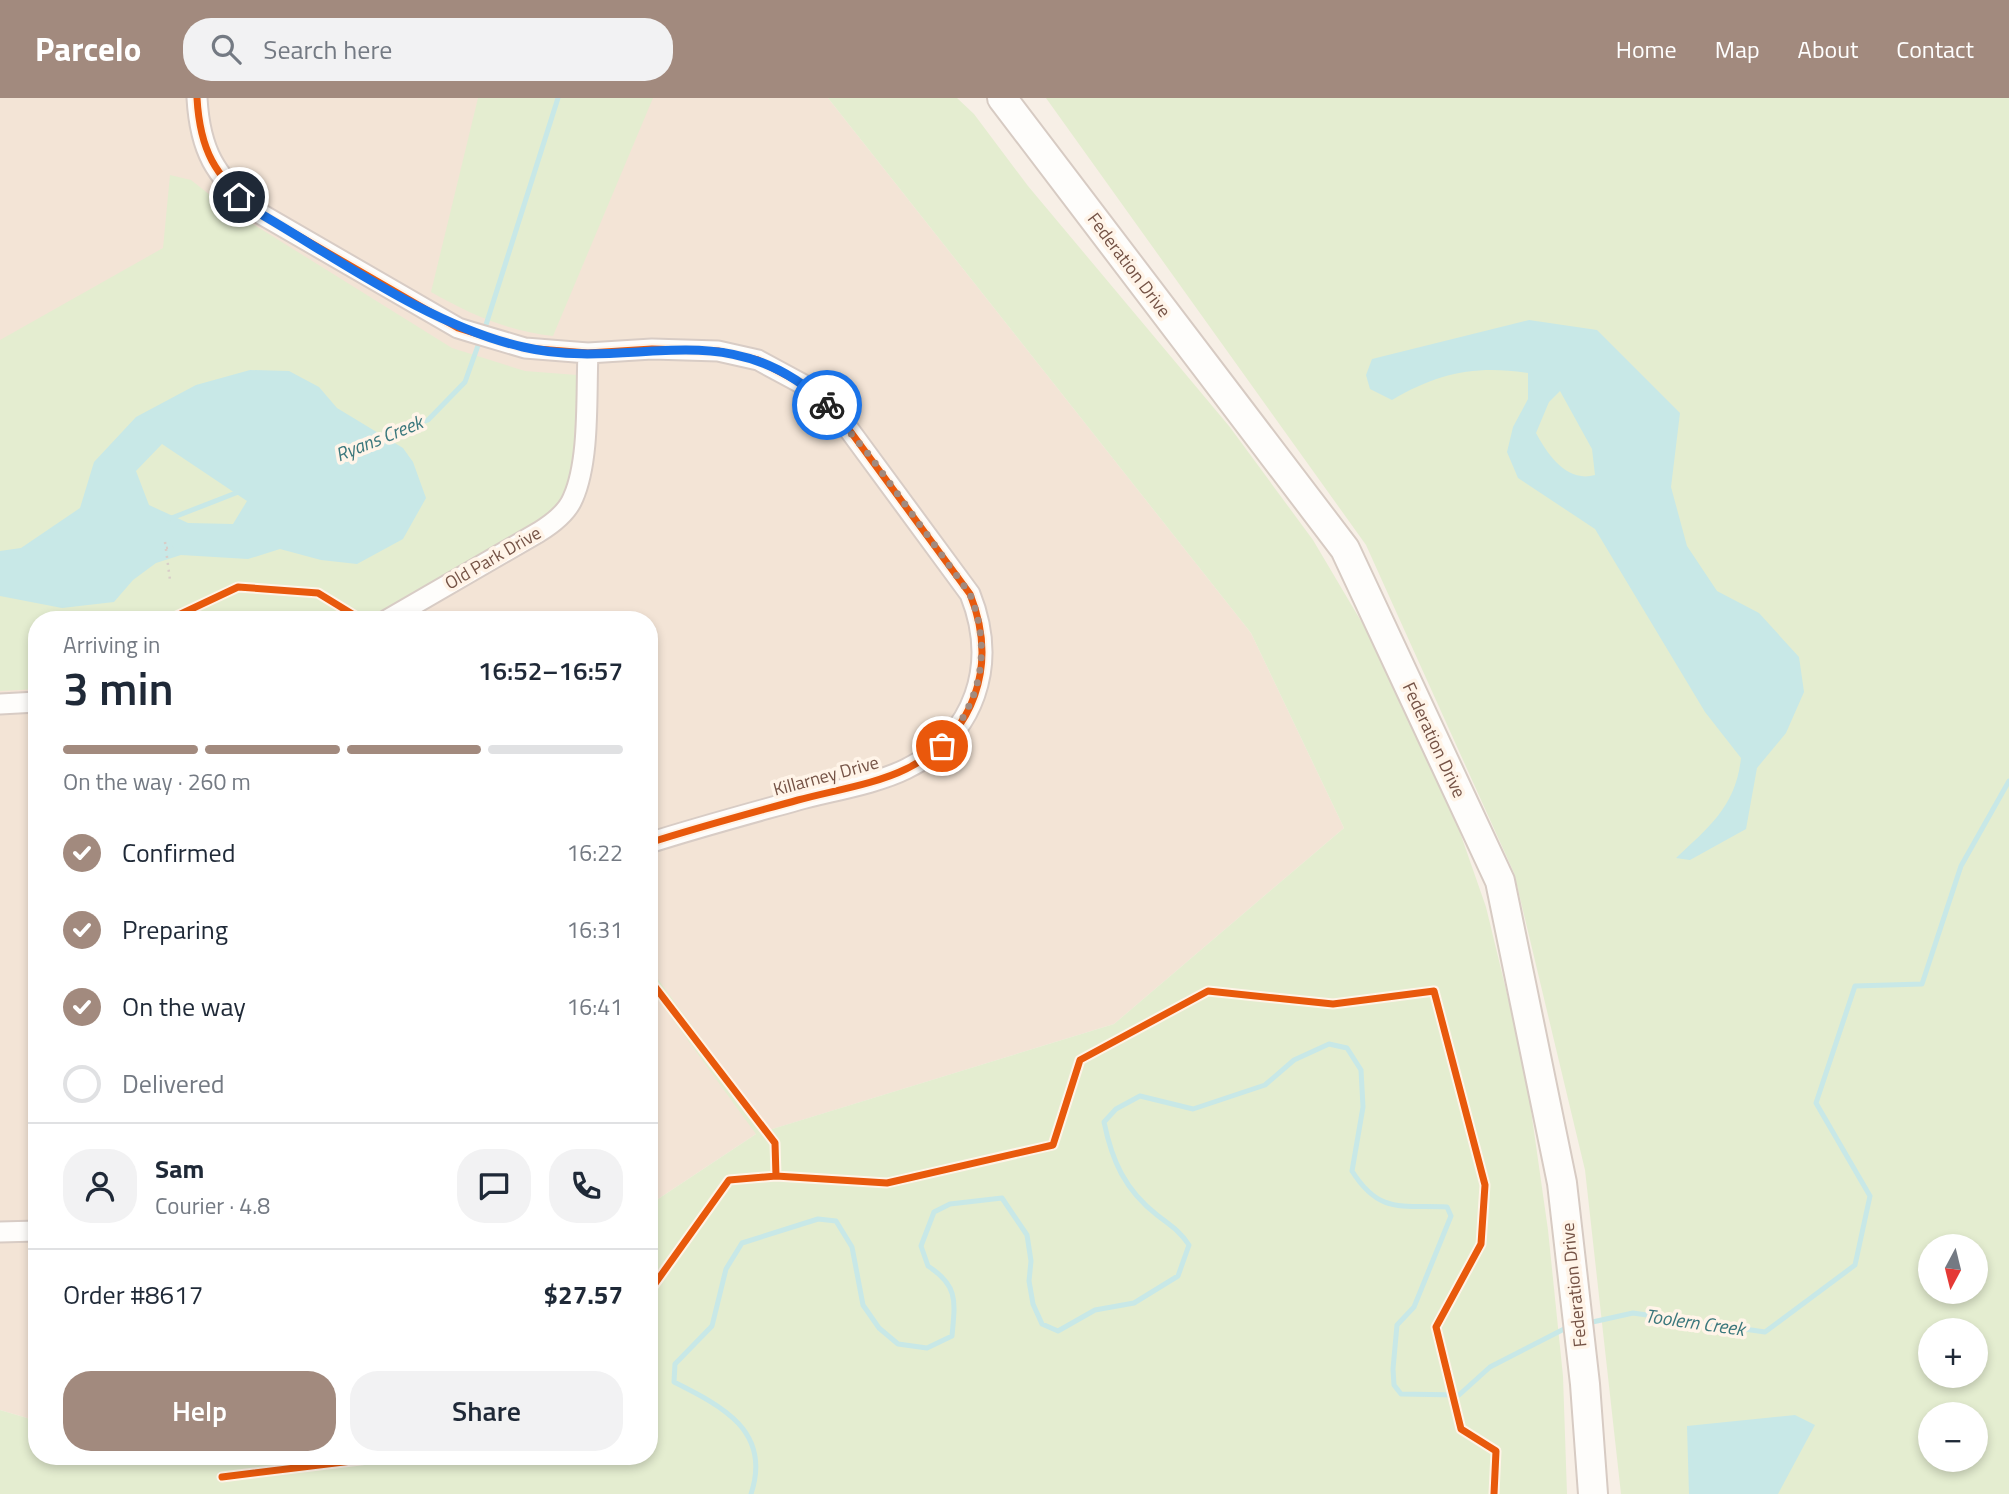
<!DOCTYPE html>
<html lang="en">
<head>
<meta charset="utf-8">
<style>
	:root { --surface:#fff; --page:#f2f2f3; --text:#1f2937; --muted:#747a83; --line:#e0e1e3; --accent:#a28a7e }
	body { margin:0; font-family:"Titillium Web",sans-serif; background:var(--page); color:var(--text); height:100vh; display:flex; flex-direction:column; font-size:26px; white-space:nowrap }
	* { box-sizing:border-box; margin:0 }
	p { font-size:23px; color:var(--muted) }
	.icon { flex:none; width:38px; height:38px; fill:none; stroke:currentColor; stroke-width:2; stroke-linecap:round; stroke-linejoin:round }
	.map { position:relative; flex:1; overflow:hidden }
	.sheet { position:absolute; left:28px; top:513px; width:630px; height:854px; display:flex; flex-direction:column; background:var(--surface); border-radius:28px; box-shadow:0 4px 10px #0003 }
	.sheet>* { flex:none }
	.needle { width:46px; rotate:187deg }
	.buttons { position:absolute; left:1918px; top:1136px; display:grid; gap:14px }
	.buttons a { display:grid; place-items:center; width:70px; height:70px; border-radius:50%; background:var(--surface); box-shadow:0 4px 10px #0003; font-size:35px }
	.pin { position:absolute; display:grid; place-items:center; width:60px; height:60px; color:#fff; margin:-30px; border:4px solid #fff; border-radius:50%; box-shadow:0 2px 7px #0007 }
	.courier { position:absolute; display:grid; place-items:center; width:70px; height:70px; margin:-35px; border:5px solid #1a73e8; border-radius:50%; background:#fff; color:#222; box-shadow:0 2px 9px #0007 }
	.head em { font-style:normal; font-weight:600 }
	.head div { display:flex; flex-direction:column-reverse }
	.head { display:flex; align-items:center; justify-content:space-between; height:119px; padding:0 35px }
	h1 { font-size:46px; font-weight:600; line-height:52px }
	.bar { display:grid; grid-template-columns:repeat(4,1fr); gap:10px 7px; align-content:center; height:84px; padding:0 35px }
	.bar i { height:9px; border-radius:5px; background:var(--line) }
	.bar .on { background:var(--accent) }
	.bar p { grid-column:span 4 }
	.line { display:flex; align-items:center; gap:18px; padding:0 35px; border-top:2px solid var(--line) }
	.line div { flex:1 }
	.round { display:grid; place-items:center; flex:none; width:74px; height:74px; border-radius:28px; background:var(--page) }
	ol { padding:0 35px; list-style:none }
	li { display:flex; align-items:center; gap:21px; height:77px }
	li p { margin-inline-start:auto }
	li .icon { padding:7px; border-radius:50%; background:var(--accent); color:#fff; stroke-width:4 }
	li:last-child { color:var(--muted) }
	li i { width:38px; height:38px; border:4px solid var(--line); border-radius:50% }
	.button { display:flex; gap:14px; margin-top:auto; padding:14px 35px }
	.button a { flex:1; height:80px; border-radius:28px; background:var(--accent); color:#fff; font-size:28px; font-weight:600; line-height:80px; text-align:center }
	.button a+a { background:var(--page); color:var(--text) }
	header { display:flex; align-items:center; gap:42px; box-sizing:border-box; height:98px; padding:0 35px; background:var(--accent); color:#fff }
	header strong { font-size:33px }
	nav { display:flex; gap:38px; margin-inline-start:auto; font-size:24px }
	.search { width:490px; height:63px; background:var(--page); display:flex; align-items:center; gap:18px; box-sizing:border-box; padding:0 24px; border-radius:28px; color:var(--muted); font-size:26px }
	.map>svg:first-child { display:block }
</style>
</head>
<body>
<header>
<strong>Parcelo</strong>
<div class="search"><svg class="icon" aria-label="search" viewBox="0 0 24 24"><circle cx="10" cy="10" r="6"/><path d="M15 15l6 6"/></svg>Search here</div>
<nav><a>Home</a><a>Map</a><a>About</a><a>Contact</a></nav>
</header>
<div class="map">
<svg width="2009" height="1396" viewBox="0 0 2009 1396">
	<rect width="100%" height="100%" fill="#f7efe6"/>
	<!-- residential -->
	<path fill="#f3e4d6" d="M0 0H828L1251 535 1344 730 1114 926 756 1036 649 1107V522H37V1323L0 1312Z"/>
	<!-- green -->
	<path fill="#e4edd0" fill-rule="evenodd" d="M478 0H653L553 238C507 233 470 216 431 194Z
		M828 0H957L974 16 1028 88 1229 328 1313 442 1403 594 1456 723 1486 809 1525 970 1548 1132 1563 1278 1567 1396H0V1312L37 1323V1358H649V1107L756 1036 649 889V869L769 1032 1114 926 1344 730 1251 535Z
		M1046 0H2009V1396H1621L1585 1072 1514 775 1366 447ZM1930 1148H1976V1194H1930ZM1930 1232H1976V1278H1930ZM1930 1316H1976V1362H1930Z
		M170 77 191 82 224 108 452 250 525 273 577 277 572 391 554 418 367 521 37 522V591L0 593V242L163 150Z"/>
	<!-- water -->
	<path fill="#c8e8e7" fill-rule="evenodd" d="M1529 222 1597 232 1680 315 1671 389 1687 448 1717 493 1759 515 1799 559 1804 594 1786 635 1757 670 1746 731 1690 762 1676 760C1709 729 1736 708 1741 660L1705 614 1595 431 1518 380 1507 354 1513 329 1528 301V275C1476 267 1438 275 1392 302L1370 291 1366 277 1372 261ZM1560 293 1592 351 1595 377C1567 385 1548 357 1536 335L1549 304Z
		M250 272 289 273 319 289 337 310 403 350 413 364 426 400 403 441 357 466 321 462 280 451 248 461 181 457 156 465 133 482 114 504 62 510 0 498V453L21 450 80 410 94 364 136 319 196 287ZM162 346 247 403 233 426 188 425 149 407 136 373Z
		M1795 1317 1815 1327 1778 1396H1689L1687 1328Z"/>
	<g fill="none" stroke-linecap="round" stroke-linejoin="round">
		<!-- stream -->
		<path stroke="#c8e8e7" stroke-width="5" d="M484 233 558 0
			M378 341 428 322 465 284 480 242
			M169 421 241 393
			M1588 1225 1633 1215 1765 1234 1855 1167 1870 1098 1816 1005 1855 888 1922 886 1961 768 2009 683
			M751 1396C772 1333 722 1308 674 1284L675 1266 712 1228 726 1171 742 1145 818 1121 836 1123 852 1149 863 1207 879 1230 898 1246 927 1250 952 1238C955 1204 959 1188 928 1168L921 1148 934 1114 950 1106 1002 1100 1027 1137 1031 1163 1029 1183 1033 1206 1042 1226 1058 1233 1095 1212 1134 1205 1178 1178 1189 1147C1180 1133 1170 1127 1157 1117 1125 1092 1112 1063 1104 1024L1116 1011 1140 998 1193 1011 1265 987 1294 962 1329 946 1347 950 1361 972 1363 1009 1352 1073C1379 1116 1401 1107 1447 1109L1451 1118 1414 1209 1397 1227 1393 1271 1394 1287 1401 1296 1459 1297 1490 1269 1568 1229"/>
		<defs>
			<path id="street" d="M197 0C200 53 215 77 254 112L458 230 471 234 525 250 588 255 652 251 718 253 758 262 808 289 842 322 970 496C998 566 976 637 906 671 876 686 831 693 798 702 748 716 699 729 649 745
				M387 522 539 434C552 426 567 415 573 400 590 362 586 297 588 255
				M0 606 37 604
				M0 1134 37 1133"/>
			<path id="secondary" d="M1002 0 1345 451 1500 783 1562 1085 1585 1286 1593 1396"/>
		</defs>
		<!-- street casing -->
		<use href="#street" stroke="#d8ccc5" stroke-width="23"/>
		<!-- secondary casing -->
		<use href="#secondary" stroke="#d7cbc3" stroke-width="32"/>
		<!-- path -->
		<path stroke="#d8cdc8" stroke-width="2.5" stroke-dasharray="2 5" stroke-linecap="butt" d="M165 444 170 482
			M166 450 173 449"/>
		<!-- street -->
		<use href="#street" stroke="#fefdfb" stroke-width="19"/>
		<!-- secondary -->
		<use href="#secondary" stroke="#fefdfb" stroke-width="28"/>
		<defs>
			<path id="cycleway" d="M197 0C200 53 215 77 254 112L458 230 471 234 525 250 588 255 652 251 718 253 758 262 808 289 842 322 970 496C998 566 976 637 906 671 876 686 831 693 798 702 748 716 699 729 649 745
				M168 522 238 489 318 495 362 522
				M649 881 775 1045 776 1078
				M649 1194 729 1082 776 1078 887 1085 1053 1047 1080 962 1208 893 1333 906 1434 893 1485 1087 1481 1146 1436 1229 1461 1331 1496 1353 1494 1396
				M222 1379 393 1358"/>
		</defs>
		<!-- cycleway casing -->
		<use href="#cycleway" stroke="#fff4e8" stroke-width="11"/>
		<!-- cycleway -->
		<use href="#cycleway" stroke="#e8590c" stroke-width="7"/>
	</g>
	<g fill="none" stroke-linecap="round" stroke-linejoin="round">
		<!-- done -->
		<path stroke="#a28a7e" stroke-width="7" stroke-dasharray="0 12.6" d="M827 307 870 358 970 496C992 551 982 604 942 648"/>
		<!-- route -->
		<path stroke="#1a73e8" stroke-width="9" d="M239 99 254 112C337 160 430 228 523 249 634 275 728 212 827 307"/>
	</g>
	<g text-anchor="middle" stroke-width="7" stroke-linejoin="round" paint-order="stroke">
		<!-- street labels -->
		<g font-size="18" fill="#755346" stroke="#fff4e8">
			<text transform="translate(1129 167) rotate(53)" y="6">Federation Drive</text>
			<text transform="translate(493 460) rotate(-30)" y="6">Old Park Drive</text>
			<text transform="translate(1434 642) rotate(65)" y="6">Federation Drive</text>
			<text transform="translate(826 678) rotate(-15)" y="6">Killarney Drive</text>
			<text transform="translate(1574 1187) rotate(-96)" y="6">Federation Drive</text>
		</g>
		<!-- water labels -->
		<g font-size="19" font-style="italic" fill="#3a777c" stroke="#fff4e8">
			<text transform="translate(379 340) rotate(-22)" y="7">Ryans Creek</text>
			<text transform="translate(1695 1224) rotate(8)" y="7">Toolern Creek</text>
		</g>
	</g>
</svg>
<div class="buttons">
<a><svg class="needle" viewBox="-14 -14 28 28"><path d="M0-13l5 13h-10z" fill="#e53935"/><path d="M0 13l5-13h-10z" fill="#747a83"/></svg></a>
<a>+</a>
<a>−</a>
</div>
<div class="pin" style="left:942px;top:648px;background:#ea580c"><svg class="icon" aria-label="bag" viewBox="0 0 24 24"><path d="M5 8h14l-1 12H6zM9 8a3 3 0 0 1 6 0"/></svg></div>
<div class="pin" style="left:239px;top:99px;background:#1f2937"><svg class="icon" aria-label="home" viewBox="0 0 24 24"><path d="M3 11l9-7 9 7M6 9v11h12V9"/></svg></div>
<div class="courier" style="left:827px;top:307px"><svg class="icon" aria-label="bike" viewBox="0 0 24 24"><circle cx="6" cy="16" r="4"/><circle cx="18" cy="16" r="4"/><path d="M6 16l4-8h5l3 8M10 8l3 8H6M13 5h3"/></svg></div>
<section class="sheet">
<div class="head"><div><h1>3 min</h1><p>Arriving in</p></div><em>16:52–16:57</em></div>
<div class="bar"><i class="on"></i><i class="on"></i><i class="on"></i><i></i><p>On the way · 260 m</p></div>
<ol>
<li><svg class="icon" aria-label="check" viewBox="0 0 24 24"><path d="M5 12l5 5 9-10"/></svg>Confirmed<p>16:22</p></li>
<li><svg class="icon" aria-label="check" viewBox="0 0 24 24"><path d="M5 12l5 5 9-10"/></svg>Preparing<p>16:31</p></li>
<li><svg class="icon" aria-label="check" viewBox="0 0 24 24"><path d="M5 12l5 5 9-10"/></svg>On the way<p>16:41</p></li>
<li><i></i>Delivered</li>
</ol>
<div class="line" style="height:126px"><a class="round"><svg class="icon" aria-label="person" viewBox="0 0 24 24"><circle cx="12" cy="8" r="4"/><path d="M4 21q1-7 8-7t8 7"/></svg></a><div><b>Sam</b><p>Courier · 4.8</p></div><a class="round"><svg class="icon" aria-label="chat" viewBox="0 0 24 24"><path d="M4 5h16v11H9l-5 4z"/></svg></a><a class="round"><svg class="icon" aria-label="phone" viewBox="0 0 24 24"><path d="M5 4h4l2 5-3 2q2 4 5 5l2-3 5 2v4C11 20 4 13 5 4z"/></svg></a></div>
<div class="line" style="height:91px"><div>Order #8617</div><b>$27.57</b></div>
<div class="button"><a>Help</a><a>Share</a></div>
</section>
</div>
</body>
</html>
